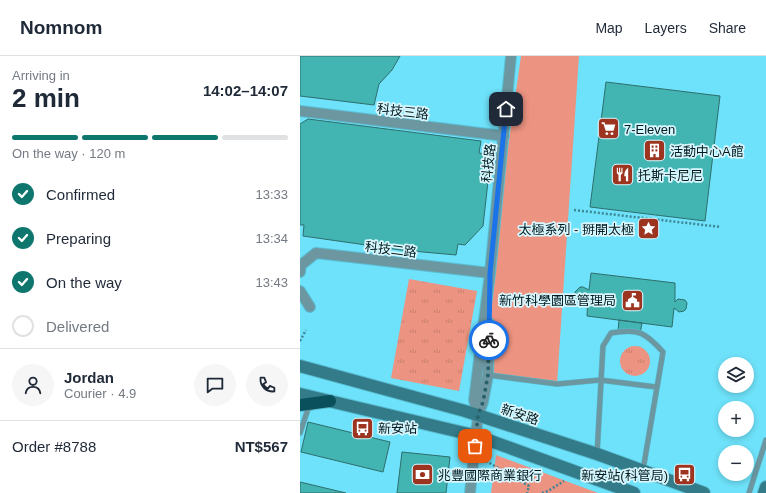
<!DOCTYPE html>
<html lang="en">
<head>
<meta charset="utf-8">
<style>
	:root { --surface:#fff; --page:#f6f6f7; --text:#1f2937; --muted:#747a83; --line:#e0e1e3; --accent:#0f766e }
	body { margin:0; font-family:Arial,"Noto Sans TC",sans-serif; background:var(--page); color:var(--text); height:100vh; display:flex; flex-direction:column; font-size:15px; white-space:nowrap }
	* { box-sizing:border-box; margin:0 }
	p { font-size:13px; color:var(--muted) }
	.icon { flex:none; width:22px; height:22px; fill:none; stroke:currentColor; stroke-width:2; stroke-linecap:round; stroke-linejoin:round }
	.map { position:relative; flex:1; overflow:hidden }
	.drawer { display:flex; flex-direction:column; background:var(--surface); width:300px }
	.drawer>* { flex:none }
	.tools { position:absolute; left:418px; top:301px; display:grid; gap:8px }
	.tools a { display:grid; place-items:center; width:36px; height:36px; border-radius:50%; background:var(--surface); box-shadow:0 2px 6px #0003; font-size:20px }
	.pin { position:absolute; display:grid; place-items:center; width:34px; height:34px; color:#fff; margin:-17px; border-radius:8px; box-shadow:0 2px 6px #0006 }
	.courier { position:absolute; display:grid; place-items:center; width:40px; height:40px; margin:-20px; border:3px solid #1a73e8; border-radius:50%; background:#fff; color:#222; box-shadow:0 1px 5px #0007 }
	.head em { font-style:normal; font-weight:600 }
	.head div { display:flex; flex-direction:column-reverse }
	.head { display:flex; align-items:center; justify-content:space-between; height:68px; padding:0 12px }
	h1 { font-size:26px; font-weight:600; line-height:30px }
	.bar { display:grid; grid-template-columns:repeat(4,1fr); gap:6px 4px; align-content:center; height:48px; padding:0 12px }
	.bar i { height:5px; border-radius:3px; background:var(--line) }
	.bar .current { background:var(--accent) }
	.bar p { grid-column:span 4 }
	.line { display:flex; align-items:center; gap:10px; padding:0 12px; border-top:1px solid var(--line) }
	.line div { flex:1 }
	.round { display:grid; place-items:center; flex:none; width:42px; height:42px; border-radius:21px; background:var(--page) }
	ol { padding:0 12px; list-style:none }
	li { display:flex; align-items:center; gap:12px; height:44px }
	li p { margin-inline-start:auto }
	li .icon { padding:4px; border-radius:50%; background:var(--accent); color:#fff; stroke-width:4 }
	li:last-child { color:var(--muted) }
	li i { width:22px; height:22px; border:2px solid var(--line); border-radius:50% }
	header { display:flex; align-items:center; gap:24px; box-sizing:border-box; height:56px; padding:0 20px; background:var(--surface); border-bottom:1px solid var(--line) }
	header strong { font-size:19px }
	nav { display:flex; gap:22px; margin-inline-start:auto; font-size:14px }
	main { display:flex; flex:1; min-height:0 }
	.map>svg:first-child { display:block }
</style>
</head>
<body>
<header>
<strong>Nomnom</strong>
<nav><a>Map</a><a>Layers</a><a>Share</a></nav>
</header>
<main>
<section class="drawer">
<div class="head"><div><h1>2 min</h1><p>Arriving in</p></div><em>14:02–14:07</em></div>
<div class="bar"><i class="current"></i><i class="current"></i><i class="current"></i><i></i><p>On the way · 120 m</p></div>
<ol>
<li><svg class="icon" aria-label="check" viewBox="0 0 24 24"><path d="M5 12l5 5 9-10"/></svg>Confirmed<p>13:33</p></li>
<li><svg class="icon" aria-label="check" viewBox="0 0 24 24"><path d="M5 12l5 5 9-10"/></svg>Preparing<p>13:34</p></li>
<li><svg class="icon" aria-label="check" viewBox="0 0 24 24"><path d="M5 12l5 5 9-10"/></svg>On the way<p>13:43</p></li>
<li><i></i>Delivered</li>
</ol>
<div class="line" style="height:72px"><a class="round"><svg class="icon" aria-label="person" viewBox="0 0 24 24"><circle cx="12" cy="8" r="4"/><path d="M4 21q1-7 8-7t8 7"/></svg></a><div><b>Jordan</b><p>Courier · 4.9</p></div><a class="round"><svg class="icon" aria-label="chat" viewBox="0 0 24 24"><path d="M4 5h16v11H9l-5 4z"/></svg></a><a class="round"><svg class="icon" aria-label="phone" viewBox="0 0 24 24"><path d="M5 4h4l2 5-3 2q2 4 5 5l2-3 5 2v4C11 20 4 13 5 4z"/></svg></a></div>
<div class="line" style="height:52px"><div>Order #8788</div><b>NT$567</b></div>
</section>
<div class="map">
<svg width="466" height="437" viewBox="0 0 466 437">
	<defs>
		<pattern id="grass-tufts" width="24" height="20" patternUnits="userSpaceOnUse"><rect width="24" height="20" fill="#ec9381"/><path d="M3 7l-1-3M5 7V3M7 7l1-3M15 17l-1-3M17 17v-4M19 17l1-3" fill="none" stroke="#c97e6f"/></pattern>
	</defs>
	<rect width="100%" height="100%" fill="#6ee2fa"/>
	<!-- grass -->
	<path fill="url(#grass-tufts)" d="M109 223 177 235 159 335 91 322Z
		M320 305a15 15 0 1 1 30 0a15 15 0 1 1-30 0Z"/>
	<!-- green -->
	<path fill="#ec9381" d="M221 0H279L257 328 188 319 190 217Z
		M196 399 298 437H191Z"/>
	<!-- building -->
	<path fill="#42b4b2" stroke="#2e6f6d" d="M0 0H100L92 14 79 28 74 49 0 40Z
		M306 26 420 40 405 165 290 151Z
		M8 63 181 85 179 97 191 99 183 170 165 189 158 188 156 199 101 194 3 180 4 169H0V68Z
		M291 217 375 227V246L378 243 385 244 387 247 386 253 384 255 379 256 374 252 372 271 287 260 288 243 282 246 279 245 276 242 275 236 280 231H283L289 234Z
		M319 264 342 267 340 278 318 275Z
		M8 366 90 386 83 416 1 396Z
		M102 396 150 401 146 437H97Z
		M0 426 46 437H0Z"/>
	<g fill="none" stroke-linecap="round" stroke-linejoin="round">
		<defs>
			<path id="lane" d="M188 319 257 328 300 324 356 331
				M0 377 8 353 13 351
				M297 398 303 290 311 277C338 272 345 276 363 296L343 414
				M449 437 466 384"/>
			<path id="street" d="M0 55 204 80
				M0 216 1 209 16 197 190 217
				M0 235 10 251
				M178 359 174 344 190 217 211 0
				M170 437 178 359 183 346 188 319 189 267"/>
			<path id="secondary" d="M0 310 165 355 297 398 404 437
				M0 338 177 380 334 437
				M464 437 466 431"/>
			<path id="highway" d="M0 349 30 345"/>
		</defs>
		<!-- lane casing -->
		<use href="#lane" stroke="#5bbed3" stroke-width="6"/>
		<!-- street casing -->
		<use href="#street" stroke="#5bbed3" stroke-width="12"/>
		<!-- secondary casing -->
		<use href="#secondary" stroke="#5bbed3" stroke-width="14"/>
		<!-- highway casing -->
		<use href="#highway" stroke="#5bbed3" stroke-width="14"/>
		<!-- path -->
		<path stroke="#3c8695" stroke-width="2.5" stroke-dasharray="2 2" stroke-linecap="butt" d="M274 154 421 171
			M0 285 6 274
			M186 405 229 430 227 437
			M242 437 248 435 264 425"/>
		<!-- lane -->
		<use href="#lane" stroke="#6c97a1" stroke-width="5"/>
		<!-- street -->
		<use href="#street" stroke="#6c97a1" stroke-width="10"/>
		<!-- secondary -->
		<use href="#secondary" stroke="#337b89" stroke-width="12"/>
		<!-- highway -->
		<use href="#highway" stroke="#0a505c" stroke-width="12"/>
	</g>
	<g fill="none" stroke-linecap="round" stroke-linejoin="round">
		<!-- done -->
		<path stroke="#28616c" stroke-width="4" stroke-dasharray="0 7.2" d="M175 390 178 359 183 346 188 319 189 284"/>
		<!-- route -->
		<path stroke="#1a73e8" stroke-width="5" d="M189 284 190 217 206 53"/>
	</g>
	<!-- icons -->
	<defs>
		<symbol id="supermarket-square" viewBox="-11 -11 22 22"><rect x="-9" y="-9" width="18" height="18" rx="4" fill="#9d3420" stroke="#d8f6fd"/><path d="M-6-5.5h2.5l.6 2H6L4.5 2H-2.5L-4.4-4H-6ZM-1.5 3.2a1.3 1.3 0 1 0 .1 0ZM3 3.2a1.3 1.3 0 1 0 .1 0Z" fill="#fff"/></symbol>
		<symbol id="building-square" viewBox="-11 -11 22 22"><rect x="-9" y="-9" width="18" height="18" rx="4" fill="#9d3420" stroke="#d8f6fd"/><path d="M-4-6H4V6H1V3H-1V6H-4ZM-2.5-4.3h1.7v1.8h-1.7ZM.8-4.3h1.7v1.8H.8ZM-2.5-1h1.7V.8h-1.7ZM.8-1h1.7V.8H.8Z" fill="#fff"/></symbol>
		<symbol id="restaurant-square" viewBox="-11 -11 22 22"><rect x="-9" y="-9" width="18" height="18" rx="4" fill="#9d3420" stroke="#d8f6fd"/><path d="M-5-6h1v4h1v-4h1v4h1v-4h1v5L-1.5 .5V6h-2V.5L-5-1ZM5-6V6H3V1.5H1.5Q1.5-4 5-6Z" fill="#fff"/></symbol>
		<symbol id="sight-square" viewBox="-11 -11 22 22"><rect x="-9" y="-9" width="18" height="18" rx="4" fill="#9d3420" stroke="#d8f6fd"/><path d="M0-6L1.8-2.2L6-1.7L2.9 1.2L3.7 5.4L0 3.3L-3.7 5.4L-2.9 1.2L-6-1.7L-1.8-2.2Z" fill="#fff"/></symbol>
		<symbol id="civic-square" viewBox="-11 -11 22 22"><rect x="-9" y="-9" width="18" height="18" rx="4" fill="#9d3420" stroke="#d8f6fd"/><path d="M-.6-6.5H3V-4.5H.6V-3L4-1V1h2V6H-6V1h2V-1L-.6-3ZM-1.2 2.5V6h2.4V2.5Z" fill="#fff"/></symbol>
		<symbol id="bus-square" viewBox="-11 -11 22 22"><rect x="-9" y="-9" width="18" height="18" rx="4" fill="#9d3420" stroke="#d8f6fd"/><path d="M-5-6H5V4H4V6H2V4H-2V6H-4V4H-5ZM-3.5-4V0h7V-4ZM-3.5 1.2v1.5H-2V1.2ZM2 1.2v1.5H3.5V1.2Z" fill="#fff"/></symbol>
		<symbol id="bank-square" viewBox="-11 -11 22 22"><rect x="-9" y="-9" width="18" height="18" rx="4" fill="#9d3420" stroke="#d8f6fd"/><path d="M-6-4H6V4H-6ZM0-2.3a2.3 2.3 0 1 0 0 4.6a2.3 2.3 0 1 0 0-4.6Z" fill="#fff"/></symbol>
	</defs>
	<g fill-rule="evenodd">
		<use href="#supermarket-square" x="296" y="60" width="25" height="25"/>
		<use href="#building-square" x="342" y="82" width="25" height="25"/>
		<use href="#restaurant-square" x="310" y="106" width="25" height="25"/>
		<use href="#sight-square" x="336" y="160" width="25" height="25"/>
		<use href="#civic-square" x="320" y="232" width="25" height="25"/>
		<use href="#bus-square" x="50" y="360" width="25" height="25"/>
		<use href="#bank-square" x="110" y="406" width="25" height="25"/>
		<use href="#bus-square" x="372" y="406" width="25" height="25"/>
	</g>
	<g text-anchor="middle" stroke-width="3.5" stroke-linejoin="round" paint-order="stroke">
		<!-- street labels -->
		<g font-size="13" fill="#021b20" stroke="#d8f6fd">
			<text transform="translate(103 55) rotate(7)" y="5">科技三路</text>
			<text transform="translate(188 107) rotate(-84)" y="5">科技路</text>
			<text transform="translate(91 193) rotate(7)" y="5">科技二路</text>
			<text transform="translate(220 358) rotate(18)" y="5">新安路</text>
		</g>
		<!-- poi labels -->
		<g font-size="13" fill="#021b20" stroke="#d8f6fd" text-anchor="start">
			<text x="324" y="78">7-Eleven</text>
			<text x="370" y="100">活動中心A館</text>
			<text x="338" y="124">托斯卡尼尼</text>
			<text x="334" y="178" text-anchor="end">太極系列 - 掰開太極</text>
			<text x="316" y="249" text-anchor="end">新竹科學園區管理局</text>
			<text x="78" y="377">新安站</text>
			<text x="138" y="424">兆豐國際商業銀行</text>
			<text x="368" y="424" text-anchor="end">新安站(科管局)</text>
		</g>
	</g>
</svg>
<div class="tools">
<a><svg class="icon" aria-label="layers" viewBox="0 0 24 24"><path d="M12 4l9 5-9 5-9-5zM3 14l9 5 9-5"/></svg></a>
<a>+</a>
<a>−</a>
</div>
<div class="pin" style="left:175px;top:390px;background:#ea580c"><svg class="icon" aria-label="bag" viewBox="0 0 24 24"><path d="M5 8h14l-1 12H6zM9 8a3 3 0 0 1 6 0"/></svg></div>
<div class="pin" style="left:206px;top:53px;background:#1f2937"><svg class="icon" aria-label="home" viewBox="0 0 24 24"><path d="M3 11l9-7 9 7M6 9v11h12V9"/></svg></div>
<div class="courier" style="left:189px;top:284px"><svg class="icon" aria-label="bike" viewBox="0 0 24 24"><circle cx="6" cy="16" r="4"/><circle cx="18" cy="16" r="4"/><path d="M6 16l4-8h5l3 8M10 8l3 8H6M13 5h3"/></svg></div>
</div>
</main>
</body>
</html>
